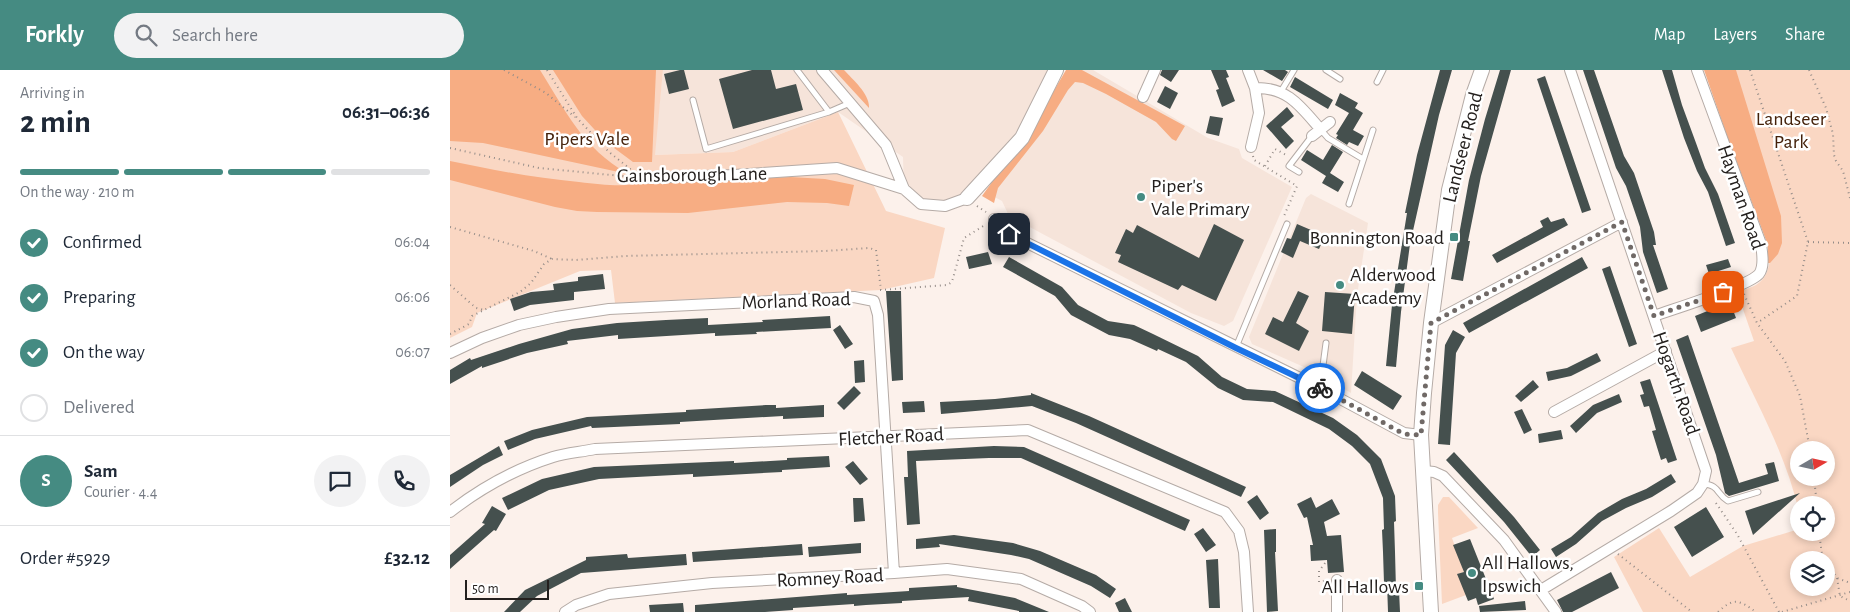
<!DOCTYPE html>
<html lang="en">
<head>
<meta charset="utf-8">
<style>
	:root { --surface:#fff; --page:#f2f2f3; --text:#1f2937; --muted:#747a83; --line:#e0e1e3; --accent:#458b82 }
	body { margin:0; font-family:"Alegreya Sans",sans-serif; background:var(--page); color:var(--text); height:100vh; display:flex; flex-direction:column; font-size:19px; white-space:nowrap }
	* { box-sizing:border-box; margin:0 }
	p { font-size:16px; color:var(--muted) }
	.icon { flex:none; width:28px; height:28px; fill:none; stroke:currentColor; stroke-width:2; stroke-linecap:round; stroke-linejoin:round }
	.map { position:relative; flex:1; overflow:hidden }
	.panel { display:flex; flex-direction:column; background:var(--surface); width:450px }
	.panel>* { flex:none }
	.needle { width:32px; rotate:81deg }
	.buttons { position:absolute; left:1340px; top:371px; display:grid; gap:10px }
	.buttons a { display:grid; place-items:center; width:45px; height:45px; border-radius:50%; background:var(--surface); box-shadow:0 2px 8px #0003; font-size:25px }
	.scale { position:absolute; left:15px; bottom:12px; width:84px; box-sizing:border-box; padding-left:5px; border:2px solid #24201e; border-top:0; font-size:14px; line-height:18px; white-space:nowrap; color:#24201e; -webkit-text-stroke:4px #fff; paint-order:stroke }
	.pin { position:absolute; display:grid; place-items:center; width:42px; height:42px; color:#fff; margin:-21px; border-radius:10px; box-shadow:0 2px 8px #0006 }
	.courier { position:absolute; display:grid; place-items:center; width:50px; height:50px; margin:-25px; border:4px solid #1a73e8; border-radius:50%; background:#fff; color:#222; box-shadow:0 1px 6px #0007 }
	.overview em { font-style:normal; font-weight:700 }
	.overview div { display:flex; flex-direction:column-reverse }
	.overview { display:flex; align-items:center; justify-content:space-between; height:85px; padding:0 20px }
	h1 { font-size:32px; font-weight:700; line-height:38px }
	.bar { display:grid; grid-template-columns:repeat(4,1fr); gap:8px 5px; align-content:center; height:60px; padding:0 20px }
	.bar i { height:6px; border-radius:4px; background:var(--line) }
	.bar .active { background:var(--accent) }
	.bar p { grid-column:span 4 }
	.line { display:flex; align-items:center; gap:12px; padding:0 20px; border-top:1px solid var(--line) }
	.line div { flex:1 }
	.round { display:grid; place-items:center; flex:none; width:52px; height:52px; border-radius:26px; background:var(--page) }
	ol { padding:0 20px; list-style:none }
	li { display:flex; align-items:center; gap:15px; height:55px }
	li p { margin-inline-start:auto }
	li .icon { padding:5px; border-radius:50%; background:var(--accent); color:#fff; stroke-width:4 }
	li:last-child { color:var(--muted) }
	li i { width:28px; height:28px; border:2px solid var(--line); border-radius:50% }
	header { display:flex; align-items:center; gap:30px; box-sizing:border-box; height:70px; padding:0 25px; background:var(--accent); color:#fff }
	header strong { font-size:24px }
	nav { display:flex; gap:28px; margin-inline-start:auto; font-size:18px }
	.search { width:350px; height:45px; background:var(--page); display:flex; align-items:center; gap:12px; box-sizing:border-box; padding:0 18px; border-radius:28px; color:var(--muted); font-size:19px }
	main { display:flex; flex:1; min-height:0 }
	.map>svg:first-child { display:block }
</style>
</head>
<body>
<header>
<strong>Forkly</strong>
<div class="search"><svg class="icon" aria-label="search" viewBox="0 0 24 24"><circle cx="10" cy="10" r="6"/><path d="M15 15l6 6"/></svg>Search here</div>
<nav><a>Map</a><a>Layers</a><a>Share</a></nav>
</header>
<main>
<section class="panel">
<div class="overview"><div><h1>2 min</h1><p>Arriving in</p></div><em>06:31–06:36</em></div>
<div class="bar"><i class="active"></i><i class="active"></i><i class="active"></i><i></i><p>On the way · 210 m</p></div>
<ol>
<li><svg class="icon" aria-label="check" viewBox="0 0 24 24"><path d="M5 12l5 5 9-10"/></svg>Confirmed<p>06:04</p></li>
<li><svg class="icon" aria-label="check" viewBox="0 0 24 24"><path d="M5 12l5 5 9-10"/></svg>Preparing<p>06:06</p></li>
<li><svg class="icon" aria-label="check" viewBox="0 0 24 24"><path d="M5 12l5 5 9-10"/></svg>On the way<p>06:07</p></li>
<li><i></i>Delivered</li>
</ol>
<div class="line" style="height:90px"><b class="round" style="background:var(--accent);color:#fff">S</b><div><b>Sam</b><p>Courier · 4.4</p></div><a class="round"><svg class="icon" aria-label="chat" viewBox="0 0 24 24"><path d="M4 5h16v11H9l-5 4z"/></svg></a><a class="round"><svg class="icon" aria-label="phone" viewBox="0 0 24 24"><path d="M5 4h4l2 5-3 2q2 4 5 5l2-3 5 2v4C11 20 4 13 5 4z"/></svg></a></div>
<div class="line" style="height:65px"><div>Order #5929</div><b>£32.12</b></div>
</section>
<div class="map">
<svg width="1400" height="542" viewBox="0 0 1400 542">
	<rect width="100%" height="100%" fill="#fcf1eb"/>
	<!-- built -->
	<path fill="#f6e4da" d="M213 0H606L572 68 517 128 471 134 454 119 453 87 388 42 283 82 204 85Z
		M621 0H643L758 68 789 79 792 88 842 117 783 251 774 256 741 243 559 146 552 131 537 123Z
		M861 124 918 153 907 226 901 323 863 301 802 274 799 267 856 128Z"/>
	<!-- green -->
	<path fill="#fad7c3" fill-rule="evenodd" d="M0 0H213L205 85 283 82 388 42 436 141 495 158 484 208 431 220 165 233 161 200 130 201 27 243 22 257 0 268Z
		M1256 0H1400V542H1193L1164 487 1209 458 1240 507 1293 476 1349 459V462H1376V435H1349V442C1336 384 1306 332 1281 278L1304 271 1287 222C1292 220 1301 218 1306 215 1321 206 1321 187 1319 171ZM1349 380H1376V408H1349ZM1349 490H1376V518H1349Z
		M993 427H999L1028 458 1002 468 1014 502 1008 504 1016 525 992 534 988 443V435Z"/>
	<!-- forest -->
	<path fill="#f7ad83" d="M0 0H90C117 43 132 77 178 104L33 73 0 71Z
		M103 0H206L202 92H183L156 72 132 46Z
		M384 0H394C403 10 420 24 419 38Z
		M616 0H632L735 56 726 71 722 69 706 52 656 24 633 13 625 12 618 20 593 61 548 118 544 133 532 126 589 46Z
		M1254 0H1286L1331 146 1332 173 1328 184 1320 193H1315L1318 179 1317 173 1277 66Z
		M0 91C43 100 85 108 129 112 154 115 172 117 197 113L340 107 375 109 404 115 399 136 377 133 337 132 238 143 147 142 127 141 105 137 0 110Z"/>
	<!-- building -->
	<path fill="#45504e" d="M230 0H234L239 19 219 24 214 4Z
		M302 0H321L326 19 346 14 353 40 283 59 269 9Z
		M712 0H729L721 12 710 5Z
		M761 0H776L779 7 776 8 785 31 772 37 766 20 769 19Z
		M813 0H835L838 2 832 11Z
		M990 0H1002L989 45 960 174 951 242 946 297 936 296 942 235 957 143H955L967 85Z
		M1050 0H1061L1031 106 1018 171H1020L1013 211 1001 209 1019 110 1035 49Z
		M1133 0H1144L1174 86 1184 103 1204 162 1206 175H1203L1218 219 1207 223 1193 182 1190 157 1176 116 1166 98Z
		M1212 0H1222L1232 35 1246 73 1255 98 1268 124 1285 173 1276 176 1258 122 1247 101 1234 68Z
		M1095 6 1141 140 1132 143 1087 9Z
		M845 7 883 30 878 39 840 17Z
		M715 16 728 23 720 39 707 32Z
		M890 23 908 33 905 38 913 43 903 60 914 66 908 76 899 72 897 75 886 68 888 65 886 64 899 43 885 35Z
		M837 37 844 46 831 57 844 71 836 79 816 56Z
		M760 46 773 48 769 66 756 63Z
		M882 75 893 82 880 103 894 112 888 122 872 113 876 106 851 90 857 80 873 90Z
		M1098 147 1101 152 1114 148 1118 155 1047 193 1042 185 1093 157 1090 151Z
		M764 154 794 170 766 231 732 215 728 220 668 192 671 185 665 183 676 159 683 163 687 155 749 188Z
		M847 154 875 166 869 179 850 171 843 188 831 182 837 168 841 169Z
		M538 182 542 194 519 199 516 187Z
		M559 187 612 217 628 235 658 251 684 255 703 264 748 286 772 307 797 319 825 321 883 348 907 365 931 389 945 426 946 451 944 452 945 482 946 520H949L950 542H938L937 513H934L933 482 932 460 934 459 933 428 920 394 902 376 879 359 823 332 793 330 768 318 736 292 708 279 707 281 680 269 659 265 621 245 605 226 553 197Z
		M1132 187 1138 198 1019 263 1013 253Z
		M1278 189 1281 197 1259 204 1256 195Z
		M1160 196 1187 274 1179 277 1152 199Z
		M153 204 155 219 124 222V230L80 235 64 241 60 229 81 222 104 220 103 214 128 211V207Z
		M436 221H451L453 310 442 311Z
		M848 221 859 226 846 253 859 261 849 281 815 264 823 247 833 252Z
		M875 222 905 224 902 264 872 261Z
		M1280 232 1286 248 1251 262 1245 246Z
		M380 246 381 258 306 262 307 264 265 266V263L168 269V265L117 271 118 274 77 283 32 298V296L0 314V300L20 288 21 290 69 274 122 259 167 253 216 250 258 248V255L313 252 312 250Z
		M390 255 403 274 395 279 383 260Z
		M1003 260 1015 267 1006 283 1000 375 988 374 995 275Z
		M1238 265 1289 413 1318 404 1315 394 1324 392 1329 411 1279 426 1275 423 1266 385 1226 270Z
		M1147 283 1151 291 1121 306 1098 311 1096 302 1117 298Z
		M414 290 415 312 405 313 404 291Z
		M912 301 952 326 943 340 904 315Z
		M1200 309 1227 390 1218 393 1216 388 1211 390 1202 361 1206 360 1199 336 1194 337 1190 325 1194 324 1190 312Z
		M1083 310 1089 317 1071 332 1065 326Z
		M404 316 411 323 394 340 387 333Z
		M581 323 639 346 796 417 791 427 626 353 582 336 491 344 490 332 545 329 581 325Z
		M1169 324 1172 332 1147 343 1126 363 1120 356 1143 335Z
		M474 331 475 342 453 343 452 332Z
		M316 335H326V338L374 335V347L333 349V346L316 347 230 352V354L142 358 141 356 85 369 58 380 54 371 82 360 137 347 236 342V340Z
		M1072 339 1082 360 1074 364 1064 342Z
		M1111 360 1113 369 1089 373 1088 364Z
		M49 376 53 385 33 395 0 417V405Z
		M544 376 574 377 740 450 735 461 571 388H539L466 391 470 454 457 455 454 407H458L457 381Z
		M1004 382 1064 447 1090 480 1082 487 1054 452 996 390Z
		M379 386 380 397 332 400V402L243 407V404L149 409 99 420 58 440 52 428 92 409 144 397 236 393 284 391V393L337 390V388Z
		M403 391 418 409 410 415 395 397Z
		M1221 404 1226 412 1202 427 1176 438 1152 451 1126 474 1106 487 1101 479 1121 467 1148 443 1172 429 1196 419Z
		M1350 423 1303 465 1295 441Z
		M807 425 819 443 810 450 797 432Z
		M861 427 866 438 882 429 890 444 874 452 877 466 891 465 894 502 878 503 877 490 861 491 860 475H863L857 447 854 448 847 434Z
		M403 428H413L415 451 404 452Z
		M42 436 56 444 46 461 44 460 0 499V485L35 454 32 453Z
		M1256 437 1274 467 1242 487 1224 457Z
		M753 458 766 475 756 482 744 464Z
		M826 459V482H825L828 541 817 542 814 460Z
		M504 465 563 473 590 481 646 505 666 519 660 528 641 516 579 489 561 485 489 474 490 477 466 479V469Z
		M1020 469 1044 529 1028 535 1026 528 1018 531 1007 504 1014 502 1003 475Z
		M411 473V483L359 487 358 477Z
		M352 474 353 485 243 492 242 482Z
		M177 484 178 488 236 484 237 495 131 503 87 526 70 542H54L75 520 136 490V487Z
		M768 489 770 538H759L756 490Z
		M1161 502 1169 518 1122 542H1113L1107 530Z
		M507 515V517L565 528 599 542H569V541L518 531 519 527 452 531V533L416 535 404 536V534L343 538V540L315 542H245V535L397 523V525L459 521V518Z
		M675 528 682 542H669L665 533Z
		M1075 531 1076 540 1030 542 1029 536Z
		M233 533 234 542H200L199 535Z"/>
	<g fill="none" stroke-linecap="round" stroke-linejoin="round">
		<defs>
			<path id="lane" d="M347 0 379 42 400 33
				M876 0 890 9
				M927 12 933 0
				M830 23 844 0
				M243 30 256 79 379 42
				M871 60 878 68 913 89
				M849 102 839 96 862 66
				M899 134 923 60
				M786 277 837 154
				M870 318 876 273
				M1253 414C1270 415 1266 424 1278 431L1308 422"/>
			<path id="street" d="M372 0 436 75 454 119 471 134 495 136 517 128
				M798 0 805 18 809 43 801 77
				M805 18C838 17 851 37 871 60
				M693 27 705 0
				M862 66 880 52
				M192 108 284 105 387 98 454 119
				M544 149 559 164 870 318 954 363 971 365
				M1204 246C1223 239 1299 216 1309 204 1315 196 1312 183 1311 174L1247 0
				M981 253 1172 152
				M0 283 32 268 69 255 106 247 159 239 404 227 424 231 428 245 444 503
				M1104 342 1216 281
				M974 401 984 402 993 406 1054 470 1106 542
				M0 442C31 418 65 399 103 387 116 383 131 382 145 379L578 360 775 442 789 461 794 482 798 542
				M887 510V542
				M1091 520 1221 441 1247 423 1253 414 1256 401 1120 0
				M115 542 126 535 159 524 262 513 444 503 497 499 571 509 632 536 640 542"/>
			<path id="secondary" d="M517 128 572 68 606 0
				M981 542 971 365 974 323 981 253 999 120 1023 25 1032 0"/>
		</defs>
		<!-- lane casing -->
		<use href="#lane" stroke="#b5aba6" stroke-width="7"/>
		<!-- street casing -->
		<use href="#street" stroke="#b5aba6" stroke-width="12"/>
		<!-- secondary casing -->
		<use href="#secondary" stroke="#b5aba6" stroke-width="16"/>
		<!-- path -->
		<path stroke="#948c88" stroke-width="2" stroke-dasharray="1 4" stroke-linecap="butt" d="M54 0 96 23 125 47
			M97 0 127 48 159 82 184 102
			M1300 0 1358 172 1347 226 1307 253
			M1359 0 1376 38 1383 64 1384 85 1386 91 1393 101 1400 128
			M0 78 89 98 182 107
			M803 86 804 90 847 116 834 146
			M815 96 825 79 838 86
			M527 136 536 142
			M0 157 84 181 102 189
			M1358 172 1400 173
			M0 215 26 238 34 240
			M430 220 497 215 502 212 514 168 535 155
			M1294 224 1307 253 1335 291 1350 326 1360 380
			M0 264 19 254 22 246 70 222 81 213 94 194 102 189 126 190 176 186 375 181 419 178 426 180 431 220
			M1364 408 1367 435
			M1266 433 1287 464 1329 542
			M1369 462 1372 485 1375 490
			M1168 484 1242 542
			M1376 492 1387 508 1400 513
			M875 493 869 501V512L875 511
			M1387 508 1390 526 1400 531
			M1268 542C1284 527 1289 530 1306 542
			M1332 542 1400 522"/>
		<!-- lane -->
		<use href="#lane" stroke="#fff" stroke-width="5"/>
		<!-- street -->
		<use href="#street" stroke="#fff" stroke-width="10"/>
		<!-- secondary -->
		<use href="#secondary" stroke="#fff" stroke-width="14"/>
	</g>
	<g fill="none" stroke-linecap="round" stroke-linejoin="round">
		<!-- done -->
		<path stroke="#706966" stroke-width="5" stroke-dasharray="0 9" d="M870 318 954 364 971 365 981 253 1172 152 1204 246 1273 222"/>
		<!-- route -->
		<path stroke="#1a73e8" stroke-width="6" d="M559 164 786 278 870 318"/>
	</g>
	<!-- markers -->
	<g fill="#458b82" stroke="#fff" stroke-width="2">
		<circle cx="691" cy="127" r="5"/>
		<rect x="999" y="162" width="10" height="10" rx="2.5"/>
		<circle cx="890" cy="215" r="5"/>
		<circle cx="1022" cy="503" r="5"/>
		<rect x="964" y="511" width="10" height="10" rx="2.5"/>
	</g>
	<g text-anchor="middle" stroke-width="5" stroke-linejoin="round" paint-order="stroke">
		<!-- park labels -->
		<g font-size="20" fill="#432009" stroke="#fff">
			<text x="1341" y="55">Landseer<tspan x="1341" dy="23">Park</tspan></text>
			<text x="137" y="75">Pipers Vale</text>
		</g>
		<!-- street labels -->
		<g font-size="20" fill="#24201e" stroke="#fff">
			<text transform="translate(1012 77) rotate(-76)" y="7">Landseer Road</text>
			<text transform="translate(242 104) rotate(-1)" y="7">Gainsborough Lane</text>
			<text transform="translate(1292 127) rotate(71)" y="7">Hayman Road</text>
			<text transform="translate(346 230) rotate(-2)" y="7">Morland Road</text>
			<text transform="translate(1227 313) rotate(71)" y="7">Hogarth Road</text>
			<text transform="translate(441 366) rotate(-3)" y="7">Fletcher Road</text>
			<text transform="translate(380 507) rotate(-3)" y="7">Romney Road</text>
		</g>
		<!-- poi labels -->
		<g font-size="20" fill="#24201e" stroke="#fff" text-anchor="start">
			<text x="701" y="122">Piper's<tspan x="701" dy="23">Vale Primary</tspan></text>
			<text x="994" y="174" text-anchor="end">Bonnington Road</text>
			<text x="900" y="211">Alderwood<tspan x="900" dy="23">Academy</tspan></text>
			<text x="1032" y="499">All Hallows,<tspan x="1032" dy="23">Ipswich</tspan></text>
			<text x="959" y="523" text-anchor="end">All Hallows</text>
		</g>
	</g>
</svg>
<div class="buttons">
<a><svg class="needle" viewBox="-14 -14 28 28"><path d="M0-13l5 13h-10z" fill="#e53935"/><path d="M0 13l5-13h-10z" fill="#747a83"/></svg></a>
<a><svg class="icon" aria-label="locate" viewBox="0 0 24 24"><circle cx="12" cy="12" r="6"/><path d="M12 2v4M12 18v4M2 12h4M18 12h4"/></svg></a>
<a><svg class="icon" aria-label="layers" viewBox="0 0 24 24"><path d="M12 4l9 5-9 5-9-5zM3 14l9 5 9-5"/></svg></a>
</div>
<div class="scale">50 m</div>
<div class="pin" style="left:1273px;top:222px;background:#ea580c"><svg class="icon" aria-label="bag" viewBox="0 0 24 24"><path d="M5 8h14l-1 12H6zM9 8a3 3 0 0 1 6 0"/></svg></div>
<div class="pin" style="left:559px;top:164px;background:#1f2937"><svg class="icon" aria-label="home" viewBox="0 0 24 24"><path d="M3 11l9-7 9 7M6 9v11h12V9"/></svg></div>
<div class="courier" style="left:870px;top:318px"><svg class="icon" aria-label="bike" viewBox="0 0 24 24"><circle cx="6" cy="16" r="4"/><circle cx="18" cy="16" r="4"/><path d="M6 16l4-8h5l3 8M10 8l3 8H6M13 5h3"/></svg></div>
</div>
</main>
</body>
</html>
